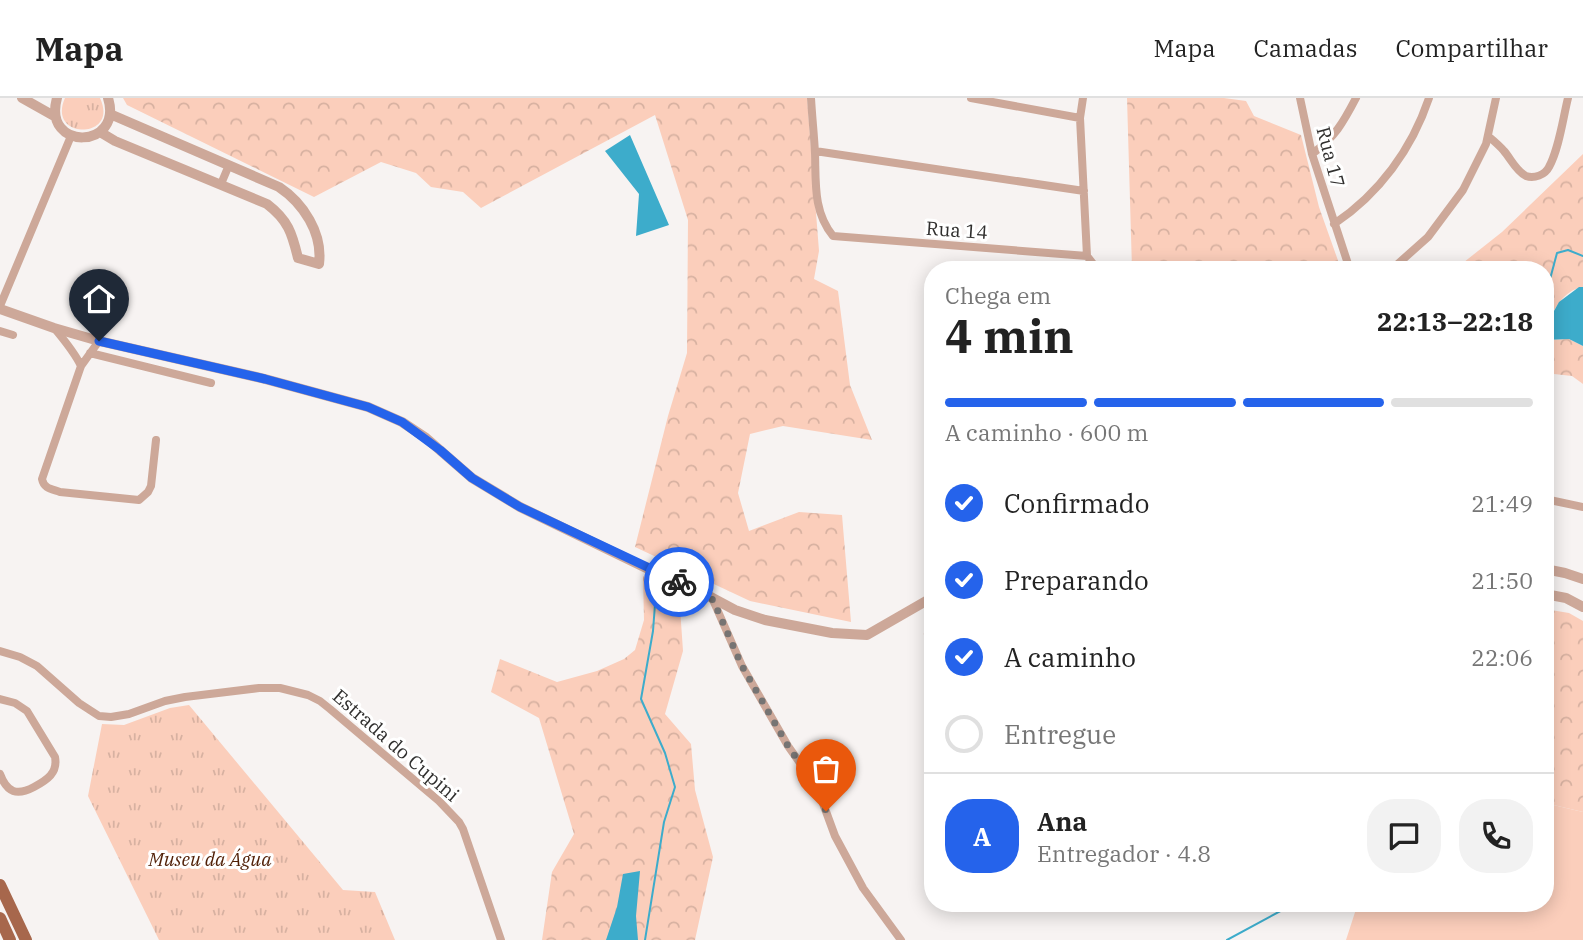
<!DOCTYPE html>
<html lang="pt">
<head>
<meta charset="utf-8">
<style>
	:root { --surface:#fff; --page:#f2f2f2; --text:#222; --muted:#767676; --line:#e0e0e0; --accent:#2563eb }
	body { margin:0; font-family:"IBM Plex Serif",serif; background:var(--page); color:var(--text); height:100vh; display:flex; flex-direction:column; font-size:26px; white-space:nowrap }
	* { box-sizing:border-box; margin:0 }
	p { font-size:23px; color:var(--muted) }
	.icon { flex:none; width:38px; height:38px; fill:none; stroke:currentColor; stroke-width:2; stroke-linecap:round; stroke-linejoin:round }
	.map { position:relative; flex:1; overflow:hidden }
	.details { position:absolute; left:924px; top:163px; width:630px; height:651px; display:flex; flex-direction:column; background:var(--surface); border-radius:28px; box-shadow:0 4px 18px #0003 }
	.details>* { flex:none }
	.pin { position:absolute; display:grid; place-items:center; width:60px; height:60px; color:#fff; margin:-72px -30px; border-radius:50% 50% 50% 0; rotate:-45deg; box-shadow:0 0 7px #0007 }
	.pin .icon { rotate:45deg }
	.courier { position:absolute; display:grid; place-items:center; width:70px; height:70px; margin:-35px; border:5px solid #2563eb; border-radius:50%; background:#fff; color:#222; box-shadow:0 2px 9px #0007 }
	.overview em { font-style:normal; font-weight:800 }
	.overview div { display:flex; flex-direction:column-reverse }
	.overview { display:flex; align-items:center; justify-content:space-between; height:119px; padding:0 21px }
	h1 { font-size:46px; font-weight:800; line-height:52px }
	.bar { display:grid; grid-template-columns:repeat(4,1fr); gap:10px 7px; align-content:center; height:84px; padding:0 21px }
	.bar i { height:9px; border-radius:5px; background:var(--line) }
	.bar .current { background:var(--accent) }
	.bar p { grid-column:span 4 }
	.line { display:flex; align-items:center; gap:18px; padding:0 21px; border-top:2px solid var(--line) }
	.line div { flex:1 }
	.round { display:grid; place-items:center; flex:none; width:74px; height:74px; border-radius:28px; background:var(--page) }
	ol { padding:0 21px; list-style:none }
	li { display:flex; align-items:center; gap:21px; height:77px }
	li p { margin-inline-start:auto }
	li .icon { padding:7px; border-radius:50%; background:var(--accent); color:#fff; stroke-width:4 }
	li:last-child { color:var(--muted) }
	li i { width:38px; height:38px; border:4px solid var(--line); border-radius:50% }
	header { display:flex; align-items:center; gap:42px; box-sizing:border-box; height:98px; padding:0 35px; background:var(--surface); border-bottom:2px solid var(--line) }
	header strong { font-size:33px }
	nav { display:flex; gap:38px; margin-inline-start:auto; font-size:24px }
	.map>svg:first-child { display:block }
</style>
</head>
<body>
<header>
<strong>Mapa</strong>
<nav><a>Mapa</a><a>Camadas</a><a>Compartilhar</a></nav>
</header>
<div class="map">
<svg width="1583" height="842" viewBox="0 0 1583 842">
	<defs>
		<pattern id="forest-crowns" width="20" height="18" patternUnits="userSpaceOnUse" patternTransform="scale(1.75)"><rect width="20" height="18" fill="#fbcebb"/><path d="M2 6a3 3 0 1 1 6 0M12 15a3 3 0 1 1 6 0" fill="none" stroke="#d7b1a1"/></pattern>
		<pattern id="park-tufts" width="24" height="20" patternUnits="userSpaceOnUse" patternTransform="scale(1.75)"><rect width="24" height="20" fill="#fbcebb"/><path d="M3 7l-1-3M5 7V3M7 7l1-3M15 17l-1-3M17 17v-4M19 17l1-3" fill="none" stroke="#d7b1a1"/></pattern>
	</defs>
	<rect width="100%" height="100%" fill="#f7f3f2"/>
	<!-- green -->
	<path fill="#fbcebb" d="M1545 705 1583 714V842H1346L1358 805H1545Z"/>
	<!-- forest -->
	<path fill="url(#forest-crowns)" d="M123 0H807L819 153 814 181 838 193 850 287 872 342 783 328 750 336 738 395 749 433 799 414 842 417 851 524 750 503 635 449 668 318 687 255 688 122 655 17 481 110 463 94 431 89 416 75 381 64 314 99 127 7Z
		M1127 0H1224L1246 3 1254 18 1301 37 1319 109 1341 171H1132Z
		M1583 56V189C1563 192 1554 212 1545 229V172H1454L1502 134Z
		M1569 241 1583 248V286L1572 278 1545 275V242Z
		M643 478 679 495 683 553 665 616 691 646 695 692 713 759 695 842H542L552 774 574 736 539 620 491 594 500 561 557 584 597 573 624 561 635 552 644 522Z
		M1545 511 1569 515 1583 523V714L1545 705Z"/>
	<!-- park -->
	<path fill="url(#park-tufts)" d="M65 0H100C120 42 46 42 65 0Z
		M189 607 343 792 375 794 395 842H159L88 698 102 626 124 627 170 610Z"/>
	<!-- water -->
	<path fill="#3daccb" d="M630 37 669 127 636 138 639 96 605 53Z
		M1579 189H1583V248L1569 241 1545 242V229L1559 204Z
		M640 773 636 818 638 842H606L617 809 623 776Z"/>
	<g fill="none" stroke-linecap="round" stroke-linejoin="round">
		<!-- stream -->
		<path stroke="#3daccb" stroke-width="2" d="M1545 185H1549L1557 155 1568 152 1583 158
			M645 842 664 724 675 689 665 655 641 601 653 533 656 493
			M1227 842 1288 809 1290 805"/>
		<!-- minor -->
		<path stroke="#cda899" stroke-width="8" d="M811 0C812 18 814 36 815 55 816 84 813 114 833 138L1087 158
			M971 0 1080 20
			M1083 0 1080 20 1087 158 1094 167
			M1300 0 1312 56 1350 172
			M1488 38C1494 43 1500 48 1504 53 1511 61 1516 73 1526 78 1534 81 1545 77 1549 69 1559 51 1563 20 1568 0
			M815 53 1084 93
			M1312 56C1335 39 1343 25 1356 0
			M221 86 229 67
			M1334 126C1379 96 1412 51 1429 0
			M1391 172 1428 139 1463 92 1486 46 1496 0
			M0 208 71 38
			M55 231C65 243 75 255 81 268
			M0 233 13 237
			M99 243 81 268 42 381C44 391 52 391 60 394L139 402 148 394 151 388 156 342
			M90 255 211 285
			M1545 401 1583 409
			M713 502 742 568 788 648 817 689 835 738 863 790 901 842
			M933 533 928 536 933 539
			M0 553 20 559 37 568 79 605 99 618 111 619 129 616 165 603 185 599 259 590H280L308 597 320 603 330 611 439 703 459 724 463 731 501 842
			M0 601 15 605 27 613 55 659C58 675 47 682 34 689 17 698 7 695 0 676"/>
		<!-- tertiary -->
		<path stroke="#cda899" stroke-width="10" d="M22 0 54 18
			M57 0C42 54 124 51 108 0
			M100 34 115 43 267 106C288 122 292 135 298 160L319 166C323 135 303 105 279 89L110 16
			M0 211 54 230 99 243 265 281 368 309 402 324 426 340 472 380 520 409 669 481 690 488 735 512 765 522 832 535 867 537 933 499
			M1545 471 1565 475 1583 481
			M1545 496 1566 500 1583 509"/>
		<!-- primary -->
		<path stroke="#a7674c" stroke-width="12" d="M0 787 26 842
			M0 820 10 842"/>
	</g>
	<g fill="none" stroke-linecap="round" stroke-linejoin="round">
		<!-- done -->
		<path stroke="#767473" stroke-width="7" stroke-dasharray="0 12.6" d="M679 484 690 488 713 502 742 568 788 648 817 690 826 713"/>
		<!-- route -->
		<path stroke="#2563eb" stroke-width="9" d="M99 243 265 281 368 309 402 324 440 352 472 380 520 409 679 484"/>
	</g>
	<g text-anchor="middle" stroke-width="6" stroke-linejoin="round" paint-order="stroke">
		<!-- street labels -->
		<g font-size="19" fill="#302f2e" stroke="#fff">
			<text transform="translate(1331 59) rotate(75)" y="7">Rua 17</text>
			<text transform="translate(957 132) rotate(4)" y="7">Rua 14</text>
			<text transform="translate(396 647) rotate(41)" y="7">Estrada do Cupini</text>
		</g>
		<!-- park labels -->
		<g font-size="19" font-style="italic" fill="#501f06" stroke="#fff">
			<text x="210" y="768">Museu da Água</text>
		</g>
	</g>
</svg>
<div class="pin" style="left:826px;top:713px;background:#ea580c"><svg class="icon" aria-label="bag" viewBox="0 0 24 24"><path d="M5 8h14l-1 12H6zM9 8a3 3 0 0 1 6 0"/></svg></div>
<div class="pin" style="left:99px;top:243px;background:#1f2937"><svg class="icon" aria-label="home" viewBox="0 0 24 24"><path d="M3 11l9-7 9 7M6 9v11h12V9"/></svg></div>
<div class="courier" style="left:679px;top:484px"><svg class="icon" aria-label="bike" viewBox="0 0 24 24"><circle cx="6" cy="16" r="4"/><circle cx="18" cy="16" r="4"/><path d="M6 16l4-8h5l3 8M10 8l3 8H6M13 5h3"/></svg></div>
<section class="details">
<div class="overview"><div><h1>4 min</h1><p>Chega em</p></div><em>22:13–22:18</em></div>
<div class="bar"><i class="current"></i><i class="current"></i><i class="current"></i><i></i><p>A caminho · 600 m</p></div>
<ol>
<li><svg class="icon" aria-label="check" viewBox="0 0 24 24"><path d="M5 12l5 5 9-10"/></svg>Confirmado<p>21:49</p></li>
<li><svg class="icon" aria-label="check" viewBox="0 0 24 24"><path d="M5 12l5 5 9-10"/></svg>Preparando<p>21:50</p></li>
<li><svg class="icon" aria-label="check" viewBox="0 0 24 24"><path d="M5 12l5 5 9-10"/></svg>A caminho<p>22:06</p></li>
<li><i></i>Entregue</li>
</ol>
<div class="line" style="height:126px"><b class="round" style="background:var(--accent);color:#fff">A</b><div><b>Ana</b><p>Entregador · 4.8</p></div><a class="round"><svg class="icon" aria-label="chat" viewBox="0 0 24 24"><path d="M4 5h16v11H9l-5 4z"/></svg></a><a class="round"><svg class="icon" aria-label="phone" viewBox="0 0 24 24"><path d="M5 4h4l2 5-3 2q2 4 5 5l2-3 5 2v4C11 20 4 13 5 4z"/></svg></a></div>
</section>
</div>
</body>
</html>
